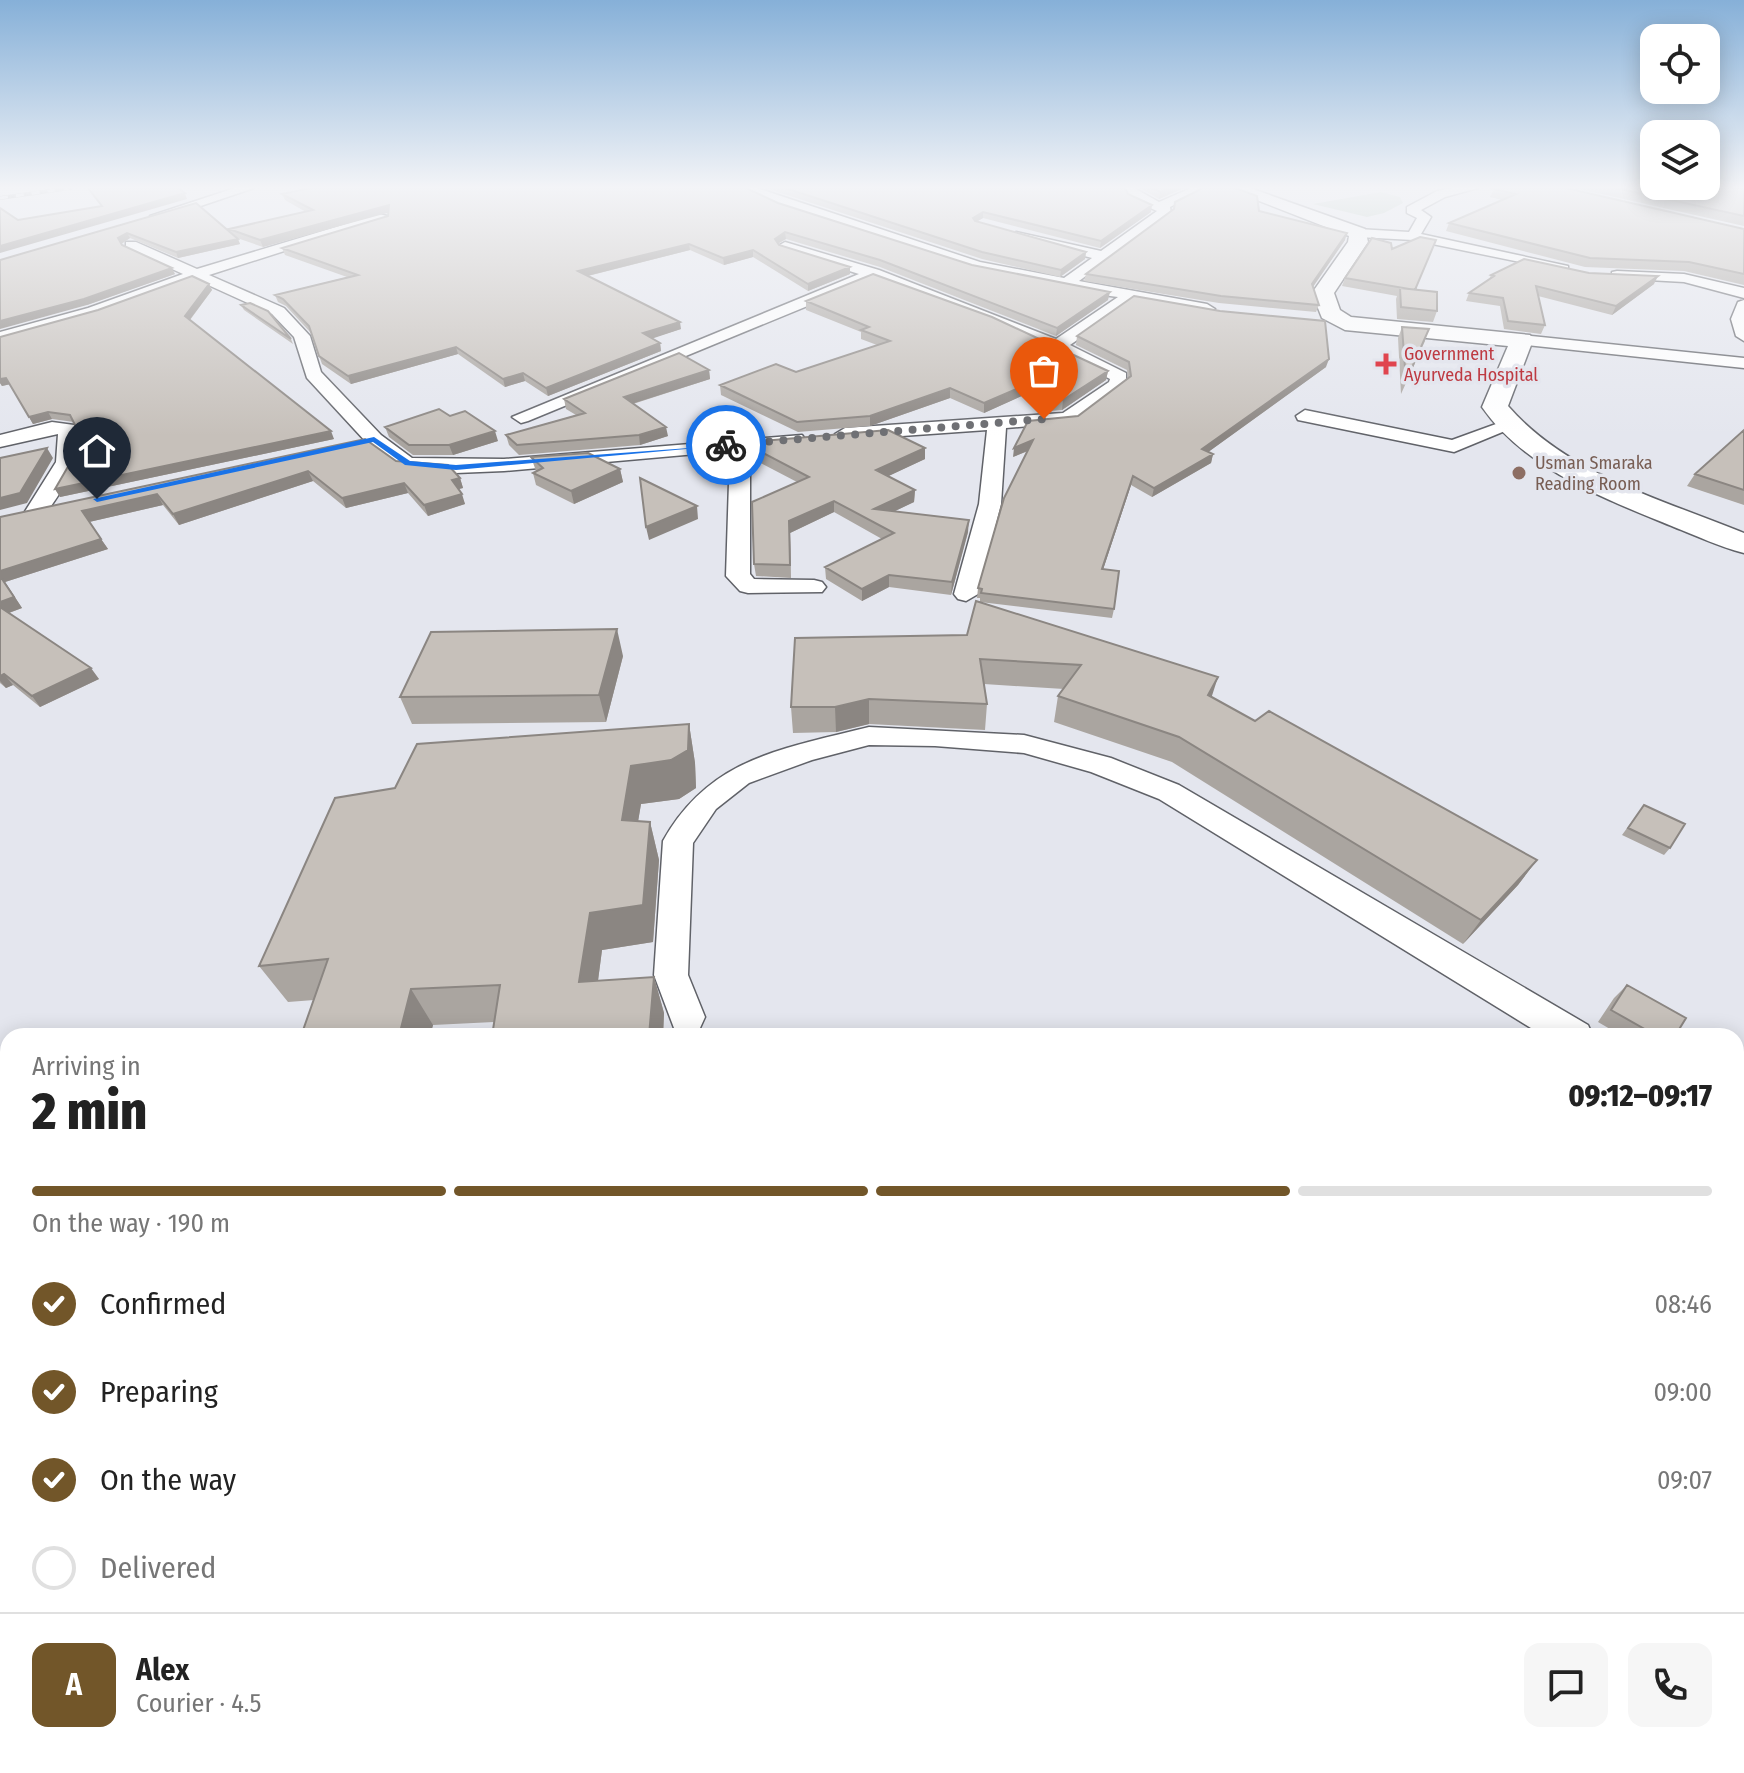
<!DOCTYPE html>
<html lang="en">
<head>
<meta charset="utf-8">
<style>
	:root { --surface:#fff; --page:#f6f6f6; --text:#222; --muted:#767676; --line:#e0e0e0; --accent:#725629 }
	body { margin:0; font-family:"Fira Sans Condensed",sans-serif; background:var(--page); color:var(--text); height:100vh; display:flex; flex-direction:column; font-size:30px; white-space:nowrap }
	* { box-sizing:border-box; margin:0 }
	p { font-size:26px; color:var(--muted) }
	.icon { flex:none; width:44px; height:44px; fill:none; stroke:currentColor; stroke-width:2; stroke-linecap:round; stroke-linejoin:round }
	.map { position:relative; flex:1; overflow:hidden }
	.drawer { position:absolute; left:0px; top:1028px; width:1744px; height:746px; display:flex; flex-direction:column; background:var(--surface); border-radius:24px 24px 0 0; box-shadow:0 4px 20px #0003 }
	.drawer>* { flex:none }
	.buttons { position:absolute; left:1640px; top:24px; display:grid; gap:16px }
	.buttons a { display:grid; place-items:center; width:80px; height:80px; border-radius:16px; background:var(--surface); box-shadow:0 4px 20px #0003; font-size:40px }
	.pin { position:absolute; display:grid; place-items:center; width:68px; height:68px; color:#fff; margin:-82px -34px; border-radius:50% 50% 50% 0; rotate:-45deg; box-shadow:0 0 8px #0007 }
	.pin .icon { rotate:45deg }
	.courier { position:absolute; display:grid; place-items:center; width:80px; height:80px; margin:-40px; border:6px solid #1a73e8; border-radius:50%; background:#fff; color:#222; box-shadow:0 2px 10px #0007 }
	.head em { font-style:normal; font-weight:800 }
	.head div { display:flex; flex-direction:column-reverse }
	.head { display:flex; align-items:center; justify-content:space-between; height:136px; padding:0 32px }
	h1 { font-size:52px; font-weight:800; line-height:60px }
	.bar { display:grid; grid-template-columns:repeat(4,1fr); gap:12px 8px; align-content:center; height:96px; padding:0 32px }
	.bar i { height:10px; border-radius:6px; background:var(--line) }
	.bar .on { background:var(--accent) }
	.bar p { grid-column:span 4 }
	.line { display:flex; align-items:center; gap:20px; padding:0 32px; border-top:2px solid var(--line) }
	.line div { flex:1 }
	.round { display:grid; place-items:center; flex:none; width:84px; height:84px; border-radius:16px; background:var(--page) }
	ol { padding:0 32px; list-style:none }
	li { display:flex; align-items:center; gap:24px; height:88px }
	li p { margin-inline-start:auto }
	li .icon { padding:8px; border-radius:50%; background:var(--accent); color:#fff; stroke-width:4 }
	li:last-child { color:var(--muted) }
	li i { width:44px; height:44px; border:4px solid var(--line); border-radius:50% }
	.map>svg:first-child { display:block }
</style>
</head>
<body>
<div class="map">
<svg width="1744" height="1773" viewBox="0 0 1744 1773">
	<rect width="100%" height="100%" fill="#e4e6ee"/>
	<!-- green -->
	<path fill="#aec3b4" d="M1381 192 1400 197 1403 203 1384 213 1367 217 1313 204Z"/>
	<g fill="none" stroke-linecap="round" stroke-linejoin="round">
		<defs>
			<path id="minor" d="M235 188H254L162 219 150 216Z
				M741 188H757L980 262 1064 278 1092 258 1016 238V232L1101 251 1157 211 1128 198 1122 188H1134L1159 202 1191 188H1207L1170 207 1171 213 1079 281 1207 304 1215 309 1207 314 1134 300 1070 345 1126 373V385L1075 422 1006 428 1001 504 978 594 966 601 958 599 954 594 979 504 987 430 845 440 835 434 845 428 1063 413 1109 382 1110 379C1034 339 955 307 873 279L528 421 521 423 512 417 859 274 780 249 778 246 785 242 879 270 1056 339 1118 297 1064 290 972 269 779 207Z
				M1453 188H1478L1445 197 1421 210 1431 217 1421 234 1568 266V272L1413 240 1358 237 1351 233 1358 229 1409 232 1417 218 1407 213V207L1437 191Z
				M379 214 391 217 209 275 284 308 310 336 321 372 381 435 412 458 504 459 802 435 805 439 802 443 750 449V574L754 579 814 580 822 582 826 587 822 592 748 593 740 591 726 576 730 451 504 471 456 473 400 468 367 443 307 378 294 337 272 314 195 279 100 314 0 342V332L88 308 183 274 126 248V242H136L197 269Z
				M1617 271 1684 274 1744 288V298L1684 282 1612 278V272Z
				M1744 300V341L1736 336 1731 319 1738 302Z
				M1522 335 1744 358V368L1516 344 1514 340Z
				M1305 410 1452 440 1507 420 1517 426 1454 452 1298 420 1296 416Z
				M52 422 74 425C91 456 59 493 43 518L35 519 24 513 56 462 58 434 0 447V435Z
				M869 727 1024 735 1111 758 1179 785 1588 1025 1593 1036H1544L1159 799 1091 772 1024 753 935 746 869 745 812 760 749 783 716 809 693 843 688 975 705 1017 700 1028 687 1032 674 1028 654 975 663 841C710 757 783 749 869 727Z
				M1736 1108 1744 1111V1182L1736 1179Z
				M1744 1312V1356L1736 1359V1315Z
				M1578 1766H1635L1632 1773H1576Z"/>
			<path id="secondary" d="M1226 188H1250L1365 229 1368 242 1334 293 1340 310 1351 317 1530 335 1533 340 1508 406C1567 474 1663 500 1744 533V553C1720 547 1697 536 1674 527 1606 499 1526 470 1482 407L1508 346 1345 330 1322 318 1312 293 1348 242 1349 236Z"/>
		</defs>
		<!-- minor casing -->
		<use href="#minor" stroke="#606268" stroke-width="3"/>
		<!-- secondary casing -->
		<use href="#secondary" stroke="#606268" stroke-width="3"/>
		<!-- minor -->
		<use href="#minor" fill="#fff" fill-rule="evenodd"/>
		<!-- secondary -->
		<use href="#secondary" fill="#fff" fill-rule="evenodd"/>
		<defs>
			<path id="rail" d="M0 198 70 188"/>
		</defs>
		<!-- rail casing -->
		<use href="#rail" stroke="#67686c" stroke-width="4"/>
		<!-- rail -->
		<use href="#rail" stroke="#e4e6ee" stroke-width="3" stroke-dasharray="8" stroke-linecap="butt"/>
	</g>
	<!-- wall -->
	<path fill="#aaa5a0" d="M304 188H746L778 203 972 265 1108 300 1056 336 880 267 786 239 778 244 779 245 850 274 808 291 753 257 724 265 690 250 588 276 681 329 652 338 660 343 661 351 548 396 525 381 505 387 458 354 351 384 322 364 311 333 286 306 278 302 275 295 347 277 285 255 282 248 388 216V212L263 247 237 238 240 244 178 258 130 238 121 244 175 274 87 305 0 260 196 203 229 231V229L306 212 285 200 282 194 306 189Z
		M766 188H1125L1128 194 1151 212 1100 248 983 218 976 222 1086 252 1085 259 1060 277 982 259Z
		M1140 188H1184L1159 199Z
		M1575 188H1744V226Z
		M1494 189 1744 229V285L1684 271 1585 267 1446 231 1449 223 1502 200 1490 197Z
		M1175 202 1259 211 1345 240 1313 287 1319 305 1316 312 1219 303 1084 281 1086 274 1173 209Z
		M1392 249 1416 290 1437 311 1433 322 1397 319 1396 299 1397 296 1342 286 1345 278Z
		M1491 275 1654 284 1612 315 1538 296 1545 325 1541 334 1504 329 1500 306 1466 301 1469 293 1489 280Z
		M209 284 212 290 190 320 334 439 60 497 55 489 73 458 76 427 74 422 52 419 33 424 10 384 2 386 0 383V337Z
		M806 301 1108 371 1106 380 1062 410 1037 412 1038 403 1048 384 984 413 950 398 870 426 798 432 721 395 720 385 796 372 877 345 861 339V332L806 310Z
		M241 305 291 339 293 344 244 310Z
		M1402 327 1425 341 1401 394 1398 338Z
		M1077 336 1326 367 1208 452 1213 454 1211 463 1152 497 1131 485 1103 569 1114 609 1112 618 980 602V598H977L978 588 1028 451 1013 457 1078 416 1128 378 1127 370 1076 345Z
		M709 370 710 379 633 404 668 436 640 445 519 455 509 445 506 435 576 415 566 409 564 399Z
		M450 416 498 441 453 455H413L389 437 385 427Z
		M1744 430V505L1687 486 1695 474Z
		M365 439 396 461 460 478 463 488 458 489 465 504 428 516 408 493 346 508 313 481 179 525 163 505 89 522 108 549 5 582 22 608 9 613 99 679 40 707 13 685 6 688 0 683V517Z
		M752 442 925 459 888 476 915 490 914 502 895 511 968 532 951 595 889 587 862 601 826 579 825 567 882 539 834 512 790 533 791 578 756 576 754 564 797 482 753 459Z
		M531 457 620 469 623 482 574 504 536 485 533 473 536 471Z
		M967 635 1212 697 1255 721 1537 860 1518 885 1463 944 1172 762 1054 722 1058 696 1064 689 984 684 987 704 985 730 869 724 836 732 793 733 791 707Z
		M623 656 606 722 412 724 400 697Z
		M689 724 695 763 696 788 679 799 641 804 638 821 650 822 659 860 653 942 602 950 598 981 654 977 664 1013 663 1036H492L494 1022 433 1025 430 1036H301L314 1000 288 1002 259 966 395 788Z
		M1644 805 1670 848 1664 855 1622 835Z
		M1627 985 1675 1036H1622L1598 1022 1614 998Z
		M1417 1766H1510L1517 1773H1413Z"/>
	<!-- shaded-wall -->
	<path fill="#8b8682" d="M1170 188H1184L1159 199 1160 192Z
		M185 193 187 199 0 253V246Z
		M389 205 391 212 263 247 260 240Z
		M1152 205 1151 212 1100 248 1101 241Z
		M983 212V218L972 224 973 218Z
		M785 232 786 239 775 245V239Z
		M127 233 130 238 121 244 118 238Z
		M1347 233 1345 240 1310 291 1312 284Z
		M238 239 240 244 178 258 176 252Z
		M689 244 690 250 579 278 578 271Z
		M753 250V257L724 265 723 258Z
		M1086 252 1085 259 1060 277 1061 270Z
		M850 267V274L808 291V284Z
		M172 268 175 274 87 305 0 329V321Z
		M1658 276 1654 284 1612 315 1616 306Z
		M209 284 212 290 188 322 185 316Z
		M1110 292 1108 300 1056 336 1057 328Z
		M680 322 681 329 645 341 643 333Z
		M660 343 661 351 548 396 546 388Z
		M456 347 458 354 351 384 348 376Z
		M1329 359 1326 367 1200 458 1202 449Z
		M709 370 710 379 625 406 624 397Z
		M1108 371 1106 380 1062 410 1063 400Z
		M523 373 525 381 505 387 503 379Z
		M1054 373 1053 382 984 413V403Z
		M6 378 11 384 2 386 0 383V379Z
		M950 388V398L870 426V416Z
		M48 412 52 419 33 424 29 417Z
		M666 427 668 436 640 445 639 435Z
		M331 431 334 439 60 497 55 489Z
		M495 431 498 441 453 455 449 445Z
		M1033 440 1032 449 1013 457 1014 448Z
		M47 448 53 458 27 503 0 510V498Z
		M925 448V459L876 482V470Z
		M1213 454 1211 463 1152 497 1154 488Z
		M620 469 623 482 574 504 571 491Z
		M308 471 313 481 179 525 173 514Z
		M1133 476 1131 485 1100 579 1102 569Z
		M460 478 463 488 455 490 452 480Z
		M404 483 408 493 346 508 342 498Z
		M915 490 914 502 874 521V509Z
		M157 494 163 505 89 522 82 511Z
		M462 494 465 504 428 516 424 505Z
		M834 501V512L790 533 791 578 789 521Z
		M697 506 698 519 649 540 646 527Z
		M969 520 968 532 951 595 952 582Z
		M101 539 108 549 5 582 22 608 3 615 0 610V571Z
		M889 575V587L862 601V589Z
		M617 629 623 656 606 722 599 695Z
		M91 668 99 679 40 707 32 696Z
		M4 674 13 685 6 688 0 681V676Z
		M1218 677 1210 702 1208 695Z
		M869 699V724L836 732 835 707Z
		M689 724 695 763 696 788 679 799 641 804 632 858 622 820 631 766Z
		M650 822 659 860 653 942 602 950 593 1018 579 982 590 913Z
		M1537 860 1518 885 1463 944 1481 920Z
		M654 977 664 1013 663 1036H649Z
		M411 989 433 1025 430 1036H399Z"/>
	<!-- building -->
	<path fill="#c6c0ba" stroke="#8b8682" stroke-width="2" d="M88 188H178L185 193 0 246V208L18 220 102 206Z
		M311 188H746L778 203 972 265 1110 292 1057 328 880 260 785 232 775 239 779 245 850 267 808 284 753 250 723 258 689 244 578 271 680 322 643 333 660 343 546 388 523 373 503 379 456 347 348 376 319 356 309 326 283 299 275 295 358 275 282 248 388 216 389 205 260 240 229 229 313 210 282 194Z
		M785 188H1125L1128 194 1152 205 1101 241 983 212 973 218 975 221 1086 252 1061 270 982 252Z
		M1152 188H1170L1160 192Z
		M1203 188H1235L1257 196 1259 211 1347 233 1312 284 1319 305 1221 296 1086 274 1174 209 1175 202Z
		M1496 188H1566L1744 229V274L1689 262 1590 258 1449 223 1516 194 1494 189Z
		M1616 188H1744V216Z
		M196 203 238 239 176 252 127 233 118 238 122 245 172 268 84 299 0 321V260Z
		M1420 237 1436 240 1415 290 1345 278 1372 238 1391 243 1392 249Z
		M1524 259 1589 273 1658 276 1616 306 1536 286 1545 325 1508 321 1503 298 1469 293 1494 276 1491 275Z
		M873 274 992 317 1108 371 1063 400 1038 403 1054 373 984 403 950 388 870 416 797 422 720 385 776 364 796 372 890 341 861 330 869 327 806 301Z
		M192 276 209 284 185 316 331 431 55 489 73 458 76 427 70 415 48 412 29 417 6 378 0 379V337L98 310Z
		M1400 288 1437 292V311L1401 307Z
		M1134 296 1220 311 1325 321 1329 359 1202 449 1213 454 1154 488 1133 476 1102 569 1119 571 1114 609 981 593 982 589 978 588 1004 498 1033 440 1014 448 1028 421 1078 416 1131 376 1129 362 1077 336Z
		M250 303 268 311 291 339 241 305Z
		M1402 327 1429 329 1406 381Z
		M679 353 709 370 624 397 666 427 639 435 517 445 506 435 585 413 564 399Z
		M439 409 450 416 465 411 495 431 449 445H409L385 427Z
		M888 430 925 448 876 470 915 490 874 509 969 520 952 582 889 575 862 589 825 567 894 533 834 501 789 521 790 565 754 564 752 502 809 477 752 447V442Z
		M1744 430V490L1695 474Z
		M365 439 396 461 448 465 460 478 452 480 462 494 424 505 404 483 342 498 308 471 173 514 157 494 82 511 101 539 0 571V517Z
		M47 448 20 493 0 498V458Z
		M588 453 620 469 571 491 533 473 543 468 531 457Z
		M640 478 697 506 646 527Z
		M0 576 14 597 0 602Z
		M976 601 1218 677 1208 695 1255 721 1269 711 1537 860 1481 920 1179 737 1058 696 1081 665 980 659 987 704 869 699 835 707H791L795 638 967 635Z
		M0 607 91 668 32 696 4 674 0 676Z
		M617 629 599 695 400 697 431 632Z
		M689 724 688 750 671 760 631 766 622 820 650 822 643 905 590 913 579 982 654 977 649 1036H492L500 985 411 989 399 1036H301L328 959 259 966 335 798 395 788 417 744Z
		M1644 805 1685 824 1670 848 1628 828Z
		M1627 985 1686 1018 1675 1036H1657L1611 1010Z
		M1433 1766H1510L1517 1773H1429Z"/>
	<!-- sky -->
	<linearGradient id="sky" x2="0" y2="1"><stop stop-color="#86b0d8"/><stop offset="0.43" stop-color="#f3f4f7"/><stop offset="1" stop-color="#f3f4f7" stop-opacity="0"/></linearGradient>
	<rect width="1744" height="436" fill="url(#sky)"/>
	<!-- route -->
	<path fill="#1a73e8" d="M374 437 410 461 456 465 730 445 456 470 405 465 373 442 97 502 93 499Z"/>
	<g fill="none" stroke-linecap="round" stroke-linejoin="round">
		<!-- done -->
		<path stroke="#6f7074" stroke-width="8" stroke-dasharray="0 14.4" d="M726 445 1044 419"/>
	</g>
	<!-- markers -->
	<path fill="#e0444e" stroke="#e4e6ee" stroke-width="3" d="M1382 352h8v8h8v8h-8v8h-8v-8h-8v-8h8z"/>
	<circle fill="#8d6e63" stroke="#e4e6ee" stroke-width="3" cx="1519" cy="473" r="8"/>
	<g text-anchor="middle" stroke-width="7" stroke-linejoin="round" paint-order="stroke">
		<!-- far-health labels -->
		<g font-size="18" fill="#be3a42" stroke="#e4e6ee" text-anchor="start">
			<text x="1404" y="360">Government<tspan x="1404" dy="21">Ayurveda Hospital</tspan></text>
		</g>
		<!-- far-education labels -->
		<g font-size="18" fill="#785e54" stroke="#e4e6ee" text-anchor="start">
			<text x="1535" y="469">Usman Smaraka<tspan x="1535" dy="21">Reading Room</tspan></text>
		</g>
	</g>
</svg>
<div class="buttons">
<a><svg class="icon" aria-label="locate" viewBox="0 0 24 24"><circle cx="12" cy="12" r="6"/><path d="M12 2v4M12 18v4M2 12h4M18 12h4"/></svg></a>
<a><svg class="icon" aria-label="layers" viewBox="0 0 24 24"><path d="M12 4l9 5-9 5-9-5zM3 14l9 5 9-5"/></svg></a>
</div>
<div class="pin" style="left:1044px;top:419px;background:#ea580c"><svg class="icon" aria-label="bag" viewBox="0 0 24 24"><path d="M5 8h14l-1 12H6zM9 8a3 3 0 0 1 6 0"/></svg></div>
<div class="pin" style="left:97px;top:499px;background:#1f2937"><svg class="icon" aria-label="home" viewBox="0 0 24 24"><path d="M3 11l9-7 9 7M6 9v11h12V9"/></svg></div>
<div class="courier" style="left:726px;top:445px"><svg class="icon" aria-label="bike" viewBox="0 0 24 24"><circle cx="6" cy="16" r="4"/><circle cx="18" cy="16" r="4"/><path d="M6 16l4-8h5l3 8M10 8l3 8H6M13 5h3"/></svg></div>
<section class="drawer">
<div class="head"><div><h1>2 min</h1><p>Arriving in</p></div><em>09:12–09:17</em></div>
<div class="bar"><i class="on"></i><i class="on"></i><i class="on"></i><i></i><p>On the way · 190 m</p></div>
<ol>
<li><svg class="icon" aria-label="check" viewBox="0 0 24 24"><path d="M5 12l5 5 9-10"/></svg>Confirmed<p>08:46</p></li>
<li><svg class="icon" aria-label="check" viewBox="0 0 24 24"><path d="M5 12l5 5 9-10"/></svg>Preparing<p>09:00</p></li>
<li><svg class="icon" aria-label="check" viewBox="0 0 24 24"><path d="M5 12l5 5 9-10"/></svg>On the way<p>09:07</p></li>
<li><i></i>Delivered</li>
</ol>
<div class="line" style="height:144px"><b class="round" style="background:var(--accent);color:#fff">A</b><div><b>Alex</b><p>Courier · 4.5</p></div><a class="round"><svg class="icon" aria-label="chat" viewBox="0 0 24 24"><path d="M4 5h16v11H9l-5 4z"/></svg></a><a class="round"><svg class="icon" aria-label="phone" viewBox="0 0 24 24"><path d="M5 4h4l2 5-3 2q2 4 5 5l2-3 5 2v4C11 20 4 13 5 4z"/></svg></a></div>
</section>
</div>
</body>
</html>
